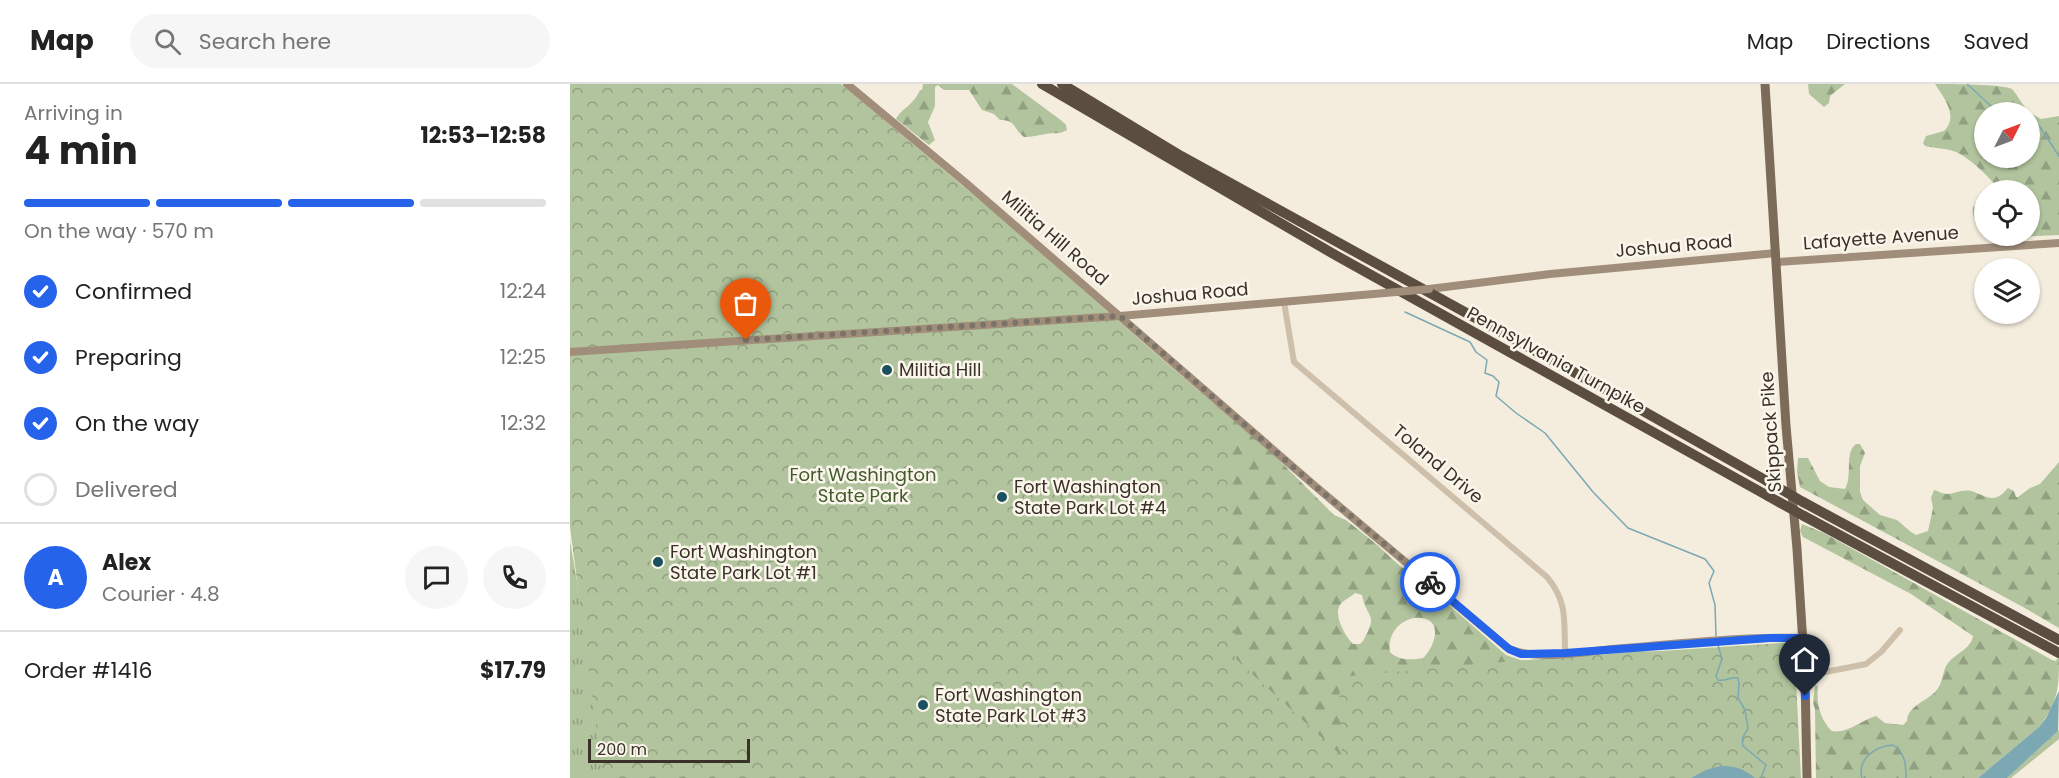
<!DOCTYPE html>
<html lang="en">
<head>
<meta charset="utf-8">
<style>
	:root { --surface:#fff; --page:#f6f6f6; --text:#222; --muted:#767676; --line:#e0e0e0; --accent:#2563eb }
	body { margin:0; font-family:Poppins,sans-serif; background:var(--page); color:var(--text); height:100vh; display:flex; flex-direction:column; font-size:22px; white-space:nowrap }
	* { box-sizing:border-box; margin:0 }
	p { font-size:20px; color:var(--muted) }
	.icon { flex:none; width:33px; height:33px; fill:none; stroke:currentColor; stroke-width:2; stroke-linecap:round; stroke-linejoin:round }
	.map { position:relative; flex:1; overflow:hidden }
	.details { display:flex; flex-direction:column; background:var(--surface); width:570px }
	.details>* { flex:none }
	.needle { width:39px; rotate:48deg }
	.controls { position:absolute; left:1404px; top:18px; display:grid; gap:12px }
	.controls a { display:grid; place-items:center; width:66px; height:66px; border-radius:50%; background:var(--surface); box-shadow:0 2px 4px #0004; font-size:30px }
	.scale { position:absolute; left:18px; bottom:15px; width:162px; box-sizing:border-box; padding-left:6px; border:3px solid #3a3129; border-top:0; font-size:16px; line-height:21px; white-space:nowrap; color:#3a3129; -webkit-text-stroke:4px #fbf6eb; paint-order:stroke }
	.pin { position:absolute; display:grid; place-items:center; width:51px; height:51px; color:#fff; margin:-62px -26px; border-radius:50% 50% 50% 0; rotate:-45deg; box-shadow:0 0 6px #0007 }
	.pin .icon { rotate:45deg }
	.courier { position:absolute; display:grid; place-items:center; width:60px; height:60px; margin:-30px; border:4px solid #2563eb; border-radius:50%; background:#fff; color:#222; box-shadow:0 2px 8px #0007 }
	.summary em { font-style:normal; font-weight:700 }
	.summary div { display:flex; flex-direction:column-reverse }
	.summary { display:flex; align-items:center; justify-content:space-between; height:102px; padding:0 24px }
	h1 { font-size:39px; font-weight:700; line-height:45px }
	.bar { display:grid; grid-template-columns:repeat(4,1fr); gap:9px 6px; align-content:center; height:72px; padding:0 24px }
	.bar i { height:8px; border-radius:4px; background:var(--line) }
	.bar .on { background:var(--accent) }
	.bar p { grid-column:span 4 }
	.line { display:flex; align-items:center; gap:15px; padding:0 24px; border-top:2px solid var(--line) }
	.line div { flex:1 }
	.round { display:grid; place-items:center; flex:none; width:63px; height:63px; border-radius:32px; background:var(--page) }
	ol { padding:0 24px; list-style:none }
	li { display:flex; align-items:center; gap:18px; height:66px }
	li p { margin-inline-start:auto }
	li .icon { padding:6px; border-radius:50%; background:var(--accent); color:#fff; stroke-width:4 }
	li:last-child { color:var(--muted) }
	li i { width:33px; height:33px; border:3px solid var(--line); border-radius:50% }
	header { display:flex; align-items:center; gap:36px; box-sizing:border-box; height:84px; padding:0 30px; background:var(--surface); border-bottom:2px solid var(--line) }
	header strong { font-size:28px }
	nav { display:flex; gap:33px; margin-inline-start:auto; font-size:21px }
	.search { width:420px; height:54px; background:var(--page); display:flex; align-items:center; gap:15px; box-sizing:border-box; padding:0 21px; border-radius:33px; color:var(--muted); font-size:22px }
	main { display:flex; flex:1; min-height:0 }
	.map>svg:first-child { display:block }
</style>
</head>
<body>
<header>
<strong>Map</strong>
<div class="search"><svg class="icon" aria-label="search" viewBox="0 0 24 24"><circle cx="10" cy="10" r="6"/><path d="M15 15l6 6"/></svg>Search here</div>
<nav><a>Map</a><a>Directions</a><a>Saved</a></nav>
</header>
<main>
<section class="details">
<div class="summary"><div><h1>4 min</h1><p>Arriving in</p></div><em>12:53–12:58</em></div>
<div class="bar"><i class="on"></i><i class="on"></i><i class="on"></i><i></i><p>On the way · 570 m</p></div>
<ol>
<li><svg class="icon" aria-label="check" viewBox="0 0 24 24"><path d="M5 12l5 5 9-10"/></svg>Confirmed<p>12:24</p></li>
<li><svg class="icon" aria-label="check" viewBox="0 0 24 24"><path d="M5 12l5 5 9-10"/></svg>Preparing<p>12:25</p></li>
<li><svg class="icon" aria-label="check" viewBox="0 0 24 24"><path d="M5 12l5 5 9-10"/></svg>On the way<p>12:32</p></li>
<li><i></i>Delivered</li>
</ol>
<div class="line" style="height:108px"><b class="round" style="background:var(--accent);color:#fff">A</b><div><b>Alex</b><p>Courier · 4.8</p></div><a class="round"><svg class="icon" aria-label="chat" viewBox="0 0 24 24"><path d="M4 5h16v11H9l-5 4z"/></svg></a><a class="round"><svg class="icon" aria-label="phone" viewBox="0 0 24 24"><path d="M5 4h4l2 5-3 2q2 4 5 5l2-3 5 2v4C11 20 4 13 5 4z"/></svg></a></div>
<div class="line" style="height:78px"><div>Order #1416</div><b>$17.79</b></div>
</section>
<div class="map">
<svg width="1489" height="694" viewBox="0 0 1489 694">
	<defs>
		<pattern id="grass-tufts" width="24" height="20" patternUnits="userSpaceOnUse" patternTransform="scale(1.5)"><rect width="24" height="20" fill="#b1c49d"/><path d="M3 7l-1-3M5 7V3M7 7l1-3M15 17l-1-3M17 17v-4M19 17l1-3" fill="none" stroke="#91a080"/></pattern>
		<pattern id="forest-firs" width="22" height="20" patternUnits="userSpaceOnUse" patternTransform="scale(1.5)"><rect width="22" height="20" fill="#b1c49d"/><path d="M5 1l3.5 6h-7zM16 11l3.5 6h-7z" fill="#91a080"/></pattern>
		<pattern id="park-crowns" width="20" height="18" patternUnits="userSpaceOnUse" patternTransform="scale(1.5)"><rect width="20" height="18" fill="#b1c49d"/><path d="M2 6a3 3 0 1 1 6 0M12 15a3 3 0 1 1 6 0" fill="none" stroke="#91a080"/></pattern>
	</defs>
	<rect width="100%" height="100%" fill="#f4edde"/>
	<!-- grass -->
	<path fill="url(#grass-tufts)" d="M0 457 17 555 34 694H0Z"/>
	<!-- forest -->
	<path fill="url(#forest-firs)" fill-rule="evenodd" d="M353 0H442L492 37 496 41 497 46C489 51 484 48 476 50 468 51 462 53 454 53 443 45 447 36 430 36L424 30 412 26 399 6H374L368 1 365 3V22L358 38 365 56 359 61 326 35C332 24 343 22 350 6H352Z
		M1238 0H1275L1260 12 1259 19 1254 23 1239 10Z
		M1365 0C1381 0 1431 0 1442 5 1447 10 1453 22 1459 28H1414V74H1460V29L1471 35 1489 32V151L1419 154 1417 152H1460V106H1429C1421 94 1397 71 1383 67 1374 64 1364 64 1355 62L1353 59 1356 52 1374 47C1389 32 1374 14 1365 0Z
		M1411 117 1414 118V148C1408 141 1401 132 1403 123Z
		M574 260 703 370 764 431 776 436 805 459 830 482 855 500 936 571 956 578 1069 567 1096 568 801 694 115 269ZM785 509 792 511C797 536 809 528 793 557L790 560H783C776 553 763 532 770 521 772 517 781 513 785 509ZM844 534C873 531 868 559 853 574 841 576 829 577 820 568 817 552 828 537 844 534Z
		M1286 360H1290L1295 369 1290 382V408L1293 416 1310 431 1327 436 1341 448 1346 451 1358 447 1363 424 1361 414 1364 406C1368 407 1373 410 1377 410 1385 410 1392 405 1401 407 1417 412 1424 421 1438 404L1444 407 1446 413H1448L1460 404 1470 400 1489 378V544L1453 523 1230 403 1227 388 1228 374H1238L1250 397 1259 403 1275 405C1283 392 1274 368 1286 360Z
		M1232 440 1254 449 1482 576 1486 577 1489 571C1489 602 1489 617 1469 643L1408 694H1246L1245 625 1243 619 1245 601 1248 602C1246 618 1250 636 1262 647 1278 650 1291 636 1306 632L1315 639 1333 641 1337 637C1338 622 1355 618 1365 608 1374 599 1372 586 1378 579 1386 569 1401 565 1403 552L1341 510 1233 453 1230 447Z
		M1489 646V655L1441 694H1437Z"/>
	<!-- park -->
	<path fill="url(#park-crowns)" d="M0 0H271L424 128 657 332 665 574 772 672 769 593 943 577 1224 558 1231 694H33L0 443Z"/>
	<!-- water -->
	<path fill="#7ca8b3" d="M1489 607 1488 647 1437 694H1408L1469 643 1476 634Z
		M1150 682C1165 682 1173 684 1185 694H1121L1136 686Z"/>
	<g fill="none" stroke-linecap="round" stroke-linejoin="round">
		<!-- stream -->
		<path stroke="#7ca8b3" stroke-width="1.5" d="M1397 0 1423 24 1429 28H1439
			M1460 36 1470 43 1489 72
			M835 228 900 258 906 268 917 276 915 289 923 292 929 298 926 312 946 329 975 349 1023 408 1058 444 1135 475 1144 487 1139 499 1145 521 1146 552
			M1148 561 1152 575 1146 592 1148 596C1156 598 1161 592 1168 594L1169 600 1168 614 1175 626 1178 645C1174 651 1171 654 1173 662L1196 681 1191 694
			M1292 694C1287 675 1305 662 1323 661 1335 669 1336 680 1336 694"/>
		<!-- street -->
		<path stroke="#cdbfa9" stroke-width="6" d="M714 218 724 278 977 493C998 518 994 538 995 569
			M1235 592 1296 580 1311 568 1330 546"/>
		<!-- secondary -->
		<path stroke="#a18e7a" stroke-width="8" d="M277 0 396 99 745 402 939 565C967 577 1013 568 1043 565 1106 560 1169 552 1232 554
			M1207 178 1489 159
			M859 205 980 190 1206 169
			M0 268 550 232 815 209"/>
		<!-- primary -->
		<path stroke="#7d6b5a" stroke-width="9" d="M1195 0 1216 342 1227 465 1235 592 1237 694"/>
		<!-- highway -->
		<path stroke="#5b4d40" stroke-width="10" d="M472 0 767 172 1198 412
			M492 0 611 72 1020 297 1197 397
			M1233 418 1489 556
			M1234 432 1489 569"/>
		<!-- secondary-bridge -->
		<path stroke="#a18e7a" stroke-width="8" d="M815 209 859 205"/>
		<!-- highway-bridge -->
		<path stroke="#5b4d40" stroke-width="10" d="M1197 397 1233 418
			M1198 412 1234 432"/>
	</g>
	<g fill="none" stroke-linecap="round" stroke-linejoin="round">
		<!-- done -->
		<path stroke="#7b7368" stroke-width="6" stroke-dasharray="0 10.8" d="M176 256 550 232 745 402 860 498"/>
		<!-- route -->
		<path stroke="#2563eb" stroke-width="8" d="M860 498 939 565 951 570 995 569 1200 554H1232L1235 612"/>
	</g>
	<!-- markers -->
	<g fill="#1c505e" stroke="#fbf6eb" stroke-width="2">
		<circle cx="317" cy="286" r="6"/>
		<circle cx="432" cy="413" r="6"/>
		<circle cx="88" cy="478" r="6"/>
		<circle cx="353" cy="621" r="6"/>
	</g>
	<g text-anchor="middle" stroke-width="5" stroke-linejoin="round" paint-order="stroke">
		<!-- street labels -->
		<g font-size="18" fill="#3a3129" stroke="#fbf6eb">
			<text transform="translate(485 154) rotate(41)" y="6">Militia Hill Road</text>
			<text transform="translate(1311 154) rotate(-4)" y="6">Lafayette Avenue</text>
			<text transform="translate(1104 162) rotate(-5)" y="6">Joshua Road</text>
			<text transform="translate(620 210) rotate(-5)" y="6">Joshua Road</text>
			<text transform="translate(986 276) rotate(29)" y="6">Pennsylvania Turnpike</text>
			<text transform="translate(1201 348) rotate(-94)" y="6">Skippack Pike</text>
			<text transform="translate(868 380) rotate(40)" y="6">Toland Drive</text>
		</g>
		<!-- poi labels -->
		<g font-size="18" fill="#3a3129" stroke="#fbf6eb" text-anchor="start">
			<text x="329" y="292">Militia Hill</text>
			<text x="444" y="409">Fort Washington<tspan x="444" dy="21">State Park Lot #4</tspan></text>
			<text x="100" y="474">Fort Washington<tspan x="100" dy="21">State Park Lot #1</tspan></text>
			<text x="365" y="617">Fort Washington<tspan x="365" dy="21">State Park Lot #3</tspan></text>
		</g>
		<!-- park labels -->
		<g font-size="18" fill="#425a2c" stroke="#fbf6eb">
			<text x="293" y="397">Fort Washington<tspan x="293" dy="21">State Park</tspan></text>
		</g>
	</g>
</svg>
<div class="controls">
<a><svg class="needle" viewBox="-14 -14 28 28"><path d="M0-13l5 13h-10z" fill="#e53935"/><path d="M0 13l5-13h-10z" fill="#767676"/></svg></a>
<a><svg class="icon" aria-label="locate" viewBox="0 0 24 24"><circle cx="12" cy="12" r="6"/><path d="M12 2v4M12 18v4M2 12h4M18 12h4"/></svg></a>
<a><svg class="icon" aria-label="layers" viewBox="0 0 24 24"><path d="M12 4l9 5-9 5-9-5zM3 14l9 5 9-5"/></svg></a>
</div>
<div class="scale">200 m</div>
<div class="pin" style="left:176px;top:256px;background:#ea580c"><svg class="icon" aria-label="bag" viewBox="0 0 24 24"><path d="M5 8h14l-1 12H6zM9 8a3 3 0 0 1 6 0"/></svg></div>
<div class="pin" style="left:1235px;top:612px;background:#1f2937"><svg class="icon" aria-label="home" viewBox="0 0 24 24"><path d="M3 11l9-7 9 7M6 9v11h12V9"/></svg></div>
<div class="courier" style="left:860px;top:498px"><svg class="icon" aria-label="bike" viewBox="0 0 24 24"><circle cx="6" cy="16" r="4"/><circle cx="18" cy="16" r="4"/><path d="M6 16l4-8h5l3 8M10 8l3 8H6M13 5h3"/></svg></div>
</div>
</main>
</body>
</html>
